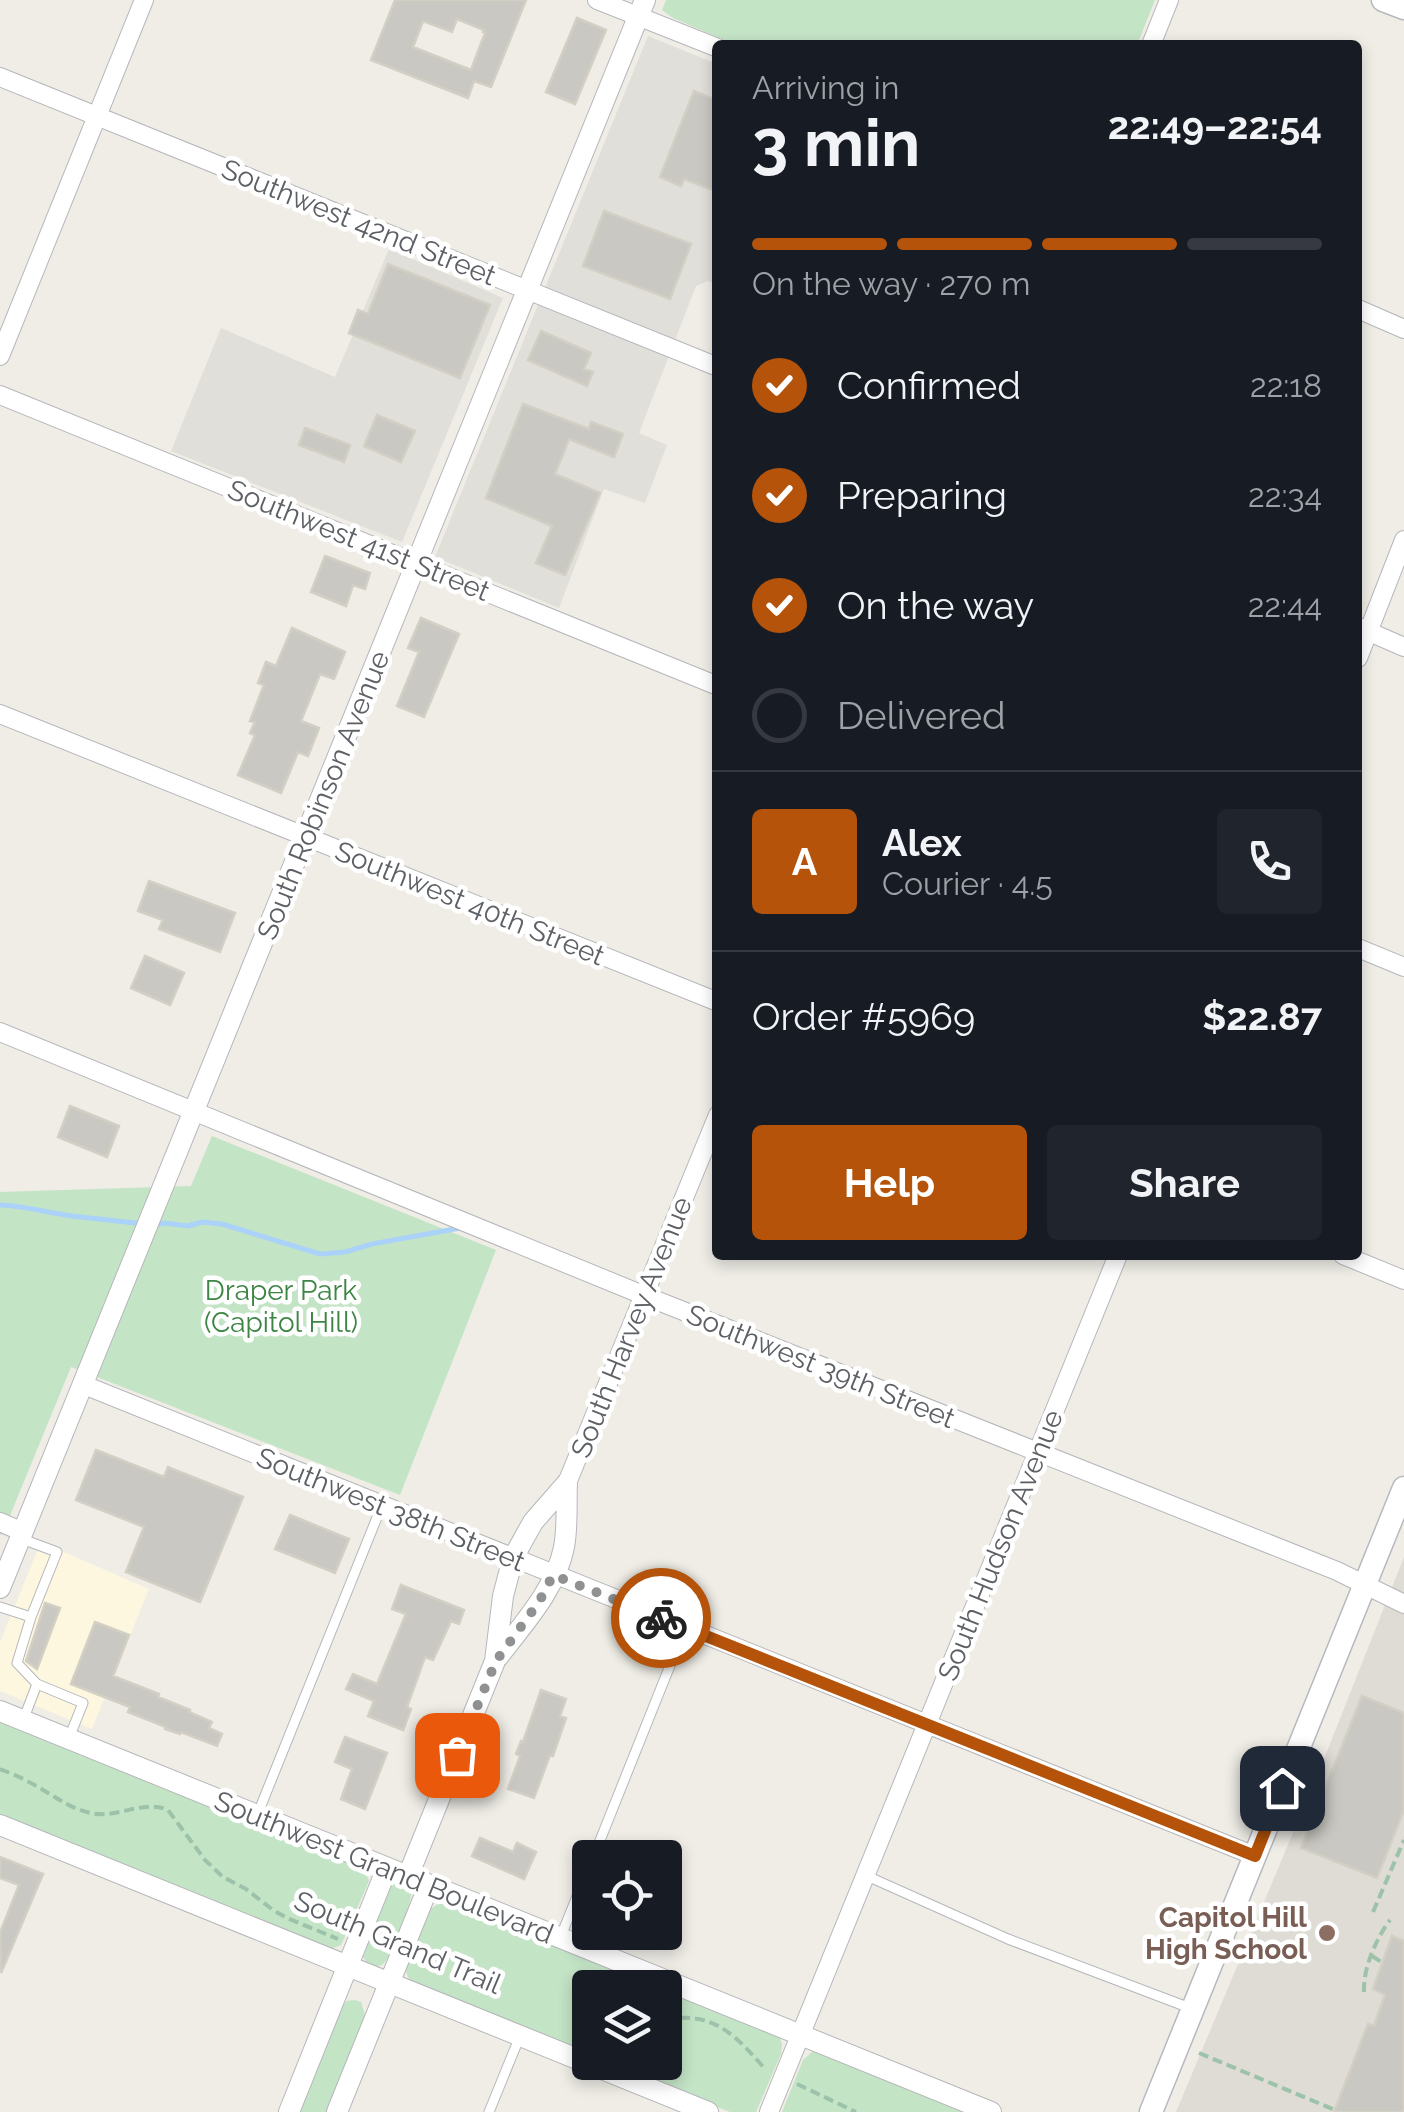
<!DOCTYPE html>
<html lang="en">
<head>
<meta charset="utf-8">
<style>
	:root { --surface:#171b24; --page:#20242c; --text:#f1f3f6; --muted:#9ea1a6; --line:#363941; --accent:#b45309 }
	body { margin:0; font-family:Raleway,sans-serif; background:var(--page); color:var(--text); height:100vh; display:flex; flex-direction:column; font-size:38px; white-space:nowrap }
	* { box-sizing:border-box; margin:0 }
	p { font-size:32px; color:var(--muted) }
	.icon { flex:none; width:55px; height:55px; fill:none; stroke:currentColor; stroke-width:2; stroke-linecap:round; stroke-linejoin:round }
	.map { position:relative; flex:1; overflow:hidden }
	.details { position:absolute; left:712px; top:40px; width:650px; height:1220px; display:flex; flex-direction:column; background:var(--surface); border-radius:10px; box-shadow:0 5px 15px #0003 }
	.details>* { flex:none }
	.fabs { position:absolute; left:572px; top:1840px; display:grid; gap:20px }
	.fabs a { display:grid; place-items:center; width:110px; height:110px; border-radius:10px; background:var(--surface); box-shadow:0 5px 15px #0003; font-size:50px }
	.pin { position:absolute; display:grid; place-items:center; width:85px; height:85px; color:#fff; margin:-42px; border-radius:20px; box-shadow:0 5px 15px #0006 }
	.courier { position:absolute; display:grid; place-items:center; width:100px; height:100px; margin:-50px; border:8px solid #b45309; border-radius:50%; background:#fff; color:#222; box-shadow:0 2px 12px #0007 }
	.overview em { font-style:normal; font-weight:700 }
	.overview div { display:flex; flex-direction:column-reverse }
	.overview { display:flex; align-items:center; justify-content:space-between; height:170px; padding:0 40px }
	h1 { font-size:65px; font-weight:700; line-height:75px }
	.bar { display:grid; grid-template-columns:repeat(4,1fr); gap:15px 10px; align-content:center; height:120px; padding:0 40px }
	.bar i { height:12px; border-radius:8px; background:var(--line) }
	.bar .selected { background:var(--accent) }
	.bar p { grid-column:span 4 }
	.line { display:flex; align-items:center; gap:25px; padding:0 40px; border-top:2px solid var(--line) }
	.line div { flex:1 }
	.round { display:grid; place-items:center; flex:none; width:105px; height:105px; border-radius:10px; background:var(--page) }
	ol { padding:0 40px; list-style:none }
	li { display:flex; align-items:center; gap:30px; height:110px }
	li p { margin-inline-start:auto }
	li .icon { padding:10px; border-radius:50%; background:var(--accent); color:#fff; stroke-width:4 }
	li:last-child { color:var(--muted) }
	li i { width:55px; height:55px; border:5px solid var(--line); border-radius:50% }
	.action { display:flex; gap:20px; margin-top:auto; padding:20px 40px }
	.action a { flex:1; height:115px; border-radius:10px; background:var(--accent); color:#fff; font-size:40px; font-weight:700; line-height:115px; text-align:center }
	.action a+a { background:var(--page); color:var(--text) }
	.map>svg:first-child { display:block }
</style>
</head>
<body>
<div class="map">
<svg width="1404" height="2112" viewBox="0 0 1404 2112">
	<rect width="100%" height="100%" fill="#efede6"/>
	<!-- commercial -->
	<path fill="#fcf7de" d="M41 1542 149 1589 92 1729 0 1691V1642Z"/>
	<!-- industrial -->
	<path fill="#e0dfda" d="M648 36 717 64V284L708 281 696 286 639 433 667 445 645 503 604 489 559 608 435 557Z
		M389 249 503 298 402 542 171 451 221 328 335 377Z"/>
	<!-- education -->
	<path fill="#dedcd4" d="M1404 1557V2112H1176L1326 1754Z"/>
	<!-- green -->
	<path fill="#c4e4c6" d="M666 0H1155L1137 45H736L673 18 662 10Z
		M212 1136 496 1250 400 1495 71 1367 2 1535 0 1534V1192L191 1186Z
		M0 1720 358 1865 365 1871 369 1881 341 1945 331 1949 0 1815Z
		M397 1883C404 1884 407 1883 411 1890 414 1899 391 1959 382 1965 380 1966 377 1966 375 1967L368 1964 363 1957 388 1890 392 1885Z
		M443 1901 450 1902 660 1987 590 1988V2055L410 1981 406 1972 408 1962 430 1909Z
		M665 1990 780 2038 782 2044 781 2054 756 2112H730L608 2063 665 2062Z
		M355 2000 361 2002 365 2015 326 2112H299L342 2006 347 2001Z
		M812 2052H821L969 2112H782L803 2060Z"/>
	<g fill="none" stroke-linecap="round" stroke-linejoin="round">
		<!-- stream -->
		<path stroke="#abd2f9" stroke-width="5" d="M0 1205C27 1206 47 1213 72 1216 96 1219 120 1221 144 1224
			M155 1225 164 1223 188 1226 202 1222 222 1224 320 1254 345 1252 372 1244 460 1228"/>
	</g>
	<!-- building -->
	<path fill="#cac8c2" stroke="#d3cfc4" stroke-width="2.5" fill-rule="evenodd" d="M395 0H526L491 87 474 81 468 98 371 60ZM457 19 484 30 483 32 485 33 471 70 413 47 423 21 452 32Z
		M577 18 606 30 575 104 546 92Z
		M694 91 718 101V192L684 179 681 186 660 177Z
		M604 211 691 244 670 299 583 266Z
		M388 264 490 305 460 378 349 333 358 310 368 314Z
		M541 331 591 353 584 369 593 372 587 386 528 360Z
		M523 404 589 429 591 422 623 434 614 457 569 439 555 474 600 493 565 575 536 563 552 526 486 498Z
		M377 415 415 431 401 462 364 446Z
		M305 428 350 445 344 462 299 445Z
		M325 556 370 573 365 589 353 585 346 606 311 592Z
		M421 618 459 634 424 717 397 706 419 652 408 648Z
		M292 628 345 652 334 679 320 674 301 721 319 728 308 756 298 752 281 793 238 775 255 735 250 733 255 722 250 721 264 685 258 683 266 662 276 666Z
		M149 881 235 913 220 952 159 929 163 920 138 911Z
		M145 956 184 973 170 1005 131 988Z
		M70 1106 119 1126 107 1157 58 1137Z
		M96 1450 164 1477 168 1467 243 1497 200 1602 126 1572 144 1527 76 1500Z
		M290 1515 349 1539 335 1573 275 1549Z
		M401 1585 464 1610 459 1624 451 1621 433 1660 425 1657 407 1707 411 1709 403 1730 368 1716 374 1701 346 1689 353 1674 377 1684 406 1614 392 1609Z
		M45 1603 60 1608 37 1669 26 1661Z
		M95 1622 129 1635 113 1676 159 1694 158 1697 190 1710 189 1712 212 1722 209 1728 222 1734 217 1746 181 1732 180 1734 165 1729 166 1727 128 1712 130 1707 71 1684Z
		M541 1690 566 1699 560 1716 566 1718 553 1756 550 1755 534 1798 508 1789 520 1756 516 1754 521 1741 523 1742Z
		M1362 1696 1404 1713V1810L1377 1878 1301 1848Z
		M345 1737 387 1753 365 1809 341 1799 352 1769 335 1762Z
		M480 1838 513 1852 517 1843 536 1852 524 1879 472 1856Z
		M0 1857 43 1874 1 1973 0 1933 19 1885 0 1878Z
		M1392 1936 1404 1941V2112H1334L1368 2024 1374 2026 1385 1995 1373 1989Z"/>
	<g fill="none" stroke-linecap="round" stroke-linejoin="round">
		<defs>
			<path id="service" d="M22 1539 57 1552 31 1617
				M0 1607 31 1617 17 1663 37 1684
				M24 1718 37 1684 83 1703 69 1738
				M258 1813 382 1505
				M593 1858 685 1628
				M867 1876 1008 1939 1190 2008
				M561 1936 590 1864
				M489 2112 520 2036"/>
			<path id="minor" d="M597 0 718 48
				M1151 45 1169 0
				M0 77 718 367
				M1358 309 1404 329
				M0 356 144 0
				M0 395 718 686
				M1358 627 1404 647
				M1358 658 1404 540
				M0 714 718 1002
				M1358 948 1404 967
				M0 1032 643 1295 1337 1571 1404 1604
				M1343 1255 1404 1280
				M84 1385 1255 1856
				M567 1483 718 1115
				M0 1522 23 1532
				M769 2112 1118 1255"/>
			<path id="tertiary" d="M0 1588 645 0
				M498 1657C523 1624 556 1589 564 1547 568 1526 566 1504 567 1483
				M0 1711 991 2112
				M0 1825 708 2112
				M408 1876 495 1661 503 1596 513 1558 533 1522 567 1483
				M289 2112 387 1868
				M337 2112 429 1885"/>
			<path id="secondary" d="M1383 0 1404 8
				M1151 2112 1404 1488"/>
		</defs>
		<!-- service casing -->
		<use href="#service" stroke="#b6b7bb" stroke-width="11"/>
		<!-- minor casing -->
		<use href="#minor" stroke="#b6b7bb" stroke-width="20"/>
		<!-- tertiary casing -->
		<use href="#tertiary" stroke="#b6b7bb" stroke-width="22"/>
		<!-- secondary casing -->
		<use href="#secondary" stroke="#b7b9be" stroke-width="25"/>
		<!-- path -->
		<path stroke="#9cc2aa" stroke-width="4" stroke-dasharray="10 5" stroke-linecap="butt" d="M0 1769C10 1773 20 1777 29 1782 51 1793 67 1808 91 1813 117 1819 144 1799 168 1810L205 1860 223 1877 246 1889 273 1910 287 1918 338 1939
			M1373 1912 1404 1840
			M1372 1956 1383 1963
			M1364 1992C1363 1968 1376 1939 1390 1920
			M665 2020C714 2010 736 2036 766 2070
			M1199 2053 1335 2110
			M797 2084 856 2112"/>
		<!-- service -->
		<use href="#service" stroke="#fff" stroke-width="9"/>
		<!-- minor -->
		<use href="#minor" stroke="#fff" stroke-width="18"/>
		<!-- tertiary -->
		<use href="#tertiary" stroke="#fff" stroke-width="20"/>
		<!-- secondary -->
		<use href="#secondary" stroke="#fff" stroke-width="22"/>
	</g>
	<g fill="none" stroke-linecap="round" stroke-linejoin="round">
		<!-- done -->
		<path stroke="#909192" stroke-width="10" stroke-dasharray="0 18" d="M457 1755 496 1661 539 1602 553 1575 661 1618"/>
		<!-- route -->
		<path stroke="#b45309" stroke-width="12" d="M661 1618 1255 1856 1282 1788"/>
	</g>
	<!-- markers -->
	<circle fill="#8d6e63" stroke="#fff" stroke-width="4" cx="1327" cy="1933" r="10"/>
	<g text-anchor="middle" stroke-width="9" stroke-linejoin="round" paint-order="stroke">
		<!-- street labels -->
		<g font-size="28" fill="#5d6065" stroke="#fff">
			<text transform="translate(359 222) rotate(22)" y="10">Southwest 42nd Street</text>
			<text transform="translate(359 540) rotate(22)" y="10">Southwest 41st Street</text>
			<text transform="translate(323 795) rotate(-68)" y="10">South Robinson Avenue</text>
			<text transform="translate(470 903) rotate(22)" y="10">Southwest 40th Street</text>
			<text transform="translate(631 1327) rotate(-68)" y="10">South Harvey Avenue</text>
			<text transform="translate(821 1366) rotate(22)" y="10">Southwest 39th Street</text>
			<text transform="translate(391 1509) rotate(22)" y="10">Southwest 38th Street</text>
			<text transform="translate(1000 1545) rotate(-68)" y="10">South Hudson Avenue</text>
			<text transform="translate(384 1867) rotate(22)" y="10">Southwest Grand Boulevard</text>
			<text transform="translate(398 1942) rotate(23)" y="10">South Grand Trail</text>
		</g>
		<!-- park labels -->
		<g font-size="28" fill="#3c8544" stroke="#fff">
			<text x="281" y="1300">Draper Park<tspan x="281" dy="32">(Capitol Hill)</tspan></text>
		</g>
		<!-- education labels -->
		<g font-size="28" font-weight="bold" fill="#785e54" stroke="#fff" text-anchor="end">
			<text x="1307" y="1927">Capitol Hill<tspan x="1307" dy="32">High School</tspan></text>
		</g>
	</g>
</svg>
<div class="fabs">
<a><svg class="icon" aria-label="locate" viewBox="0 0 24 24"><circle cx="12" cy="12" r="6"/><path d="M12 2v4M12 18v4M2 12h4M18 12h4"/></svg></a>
<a><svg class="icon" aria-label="layers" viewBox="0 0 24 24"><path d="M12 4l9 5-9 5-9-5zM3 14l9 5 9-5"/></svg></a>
</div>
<div class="pin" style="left:457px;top:1755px;background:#ea580c"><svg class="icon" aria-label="bag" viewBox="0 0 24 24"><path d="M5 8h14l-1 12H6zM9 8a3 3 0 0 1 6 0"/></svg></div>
<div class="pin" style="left:1282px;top:1788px;background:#1f2937"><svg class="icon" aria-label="home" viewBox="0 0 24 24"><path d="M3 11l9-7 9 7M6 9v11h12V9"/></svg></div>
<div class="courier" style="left:661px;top:1618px"><svg class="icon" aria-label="bike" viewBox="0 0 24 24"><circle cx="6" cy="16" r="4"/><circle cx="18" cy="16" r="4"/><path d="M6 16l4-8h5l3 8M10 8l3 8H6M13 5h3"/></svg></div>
<section class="details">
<div class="overview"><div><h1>3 min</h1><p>Arriving in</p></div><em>22:49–22:54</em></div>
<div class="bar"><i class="selected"></i><i class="selected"></i><i class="selected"></i><i></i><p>On the way · 270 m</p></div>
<ol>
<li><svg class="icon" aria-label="check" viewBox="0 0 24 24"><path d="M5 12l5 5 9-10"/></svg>Confirmed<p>22:18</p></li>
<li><svg class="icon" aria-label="check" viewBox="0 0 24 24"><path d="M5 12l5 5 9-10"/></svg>Preparing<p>22:34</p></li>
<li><svg class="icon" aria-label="check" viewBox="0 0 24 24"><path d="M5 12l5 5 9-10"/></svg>On the way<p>22:44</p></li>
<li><i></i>Delivered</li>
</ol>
<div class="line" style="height:180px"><b class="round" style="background:var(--accent);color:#fff">A</b><div><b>Alex</b><p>Courier · 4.5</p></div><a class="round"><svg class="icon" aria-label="phone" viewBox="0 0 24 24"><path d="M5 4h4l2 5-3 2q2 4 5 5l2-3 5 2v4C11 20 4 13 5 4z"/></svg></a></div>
<div class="line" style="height:130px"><div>Order #5969</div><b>$22.87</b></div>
<div class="action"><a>Help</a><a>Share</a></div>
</section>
</div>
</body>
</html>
